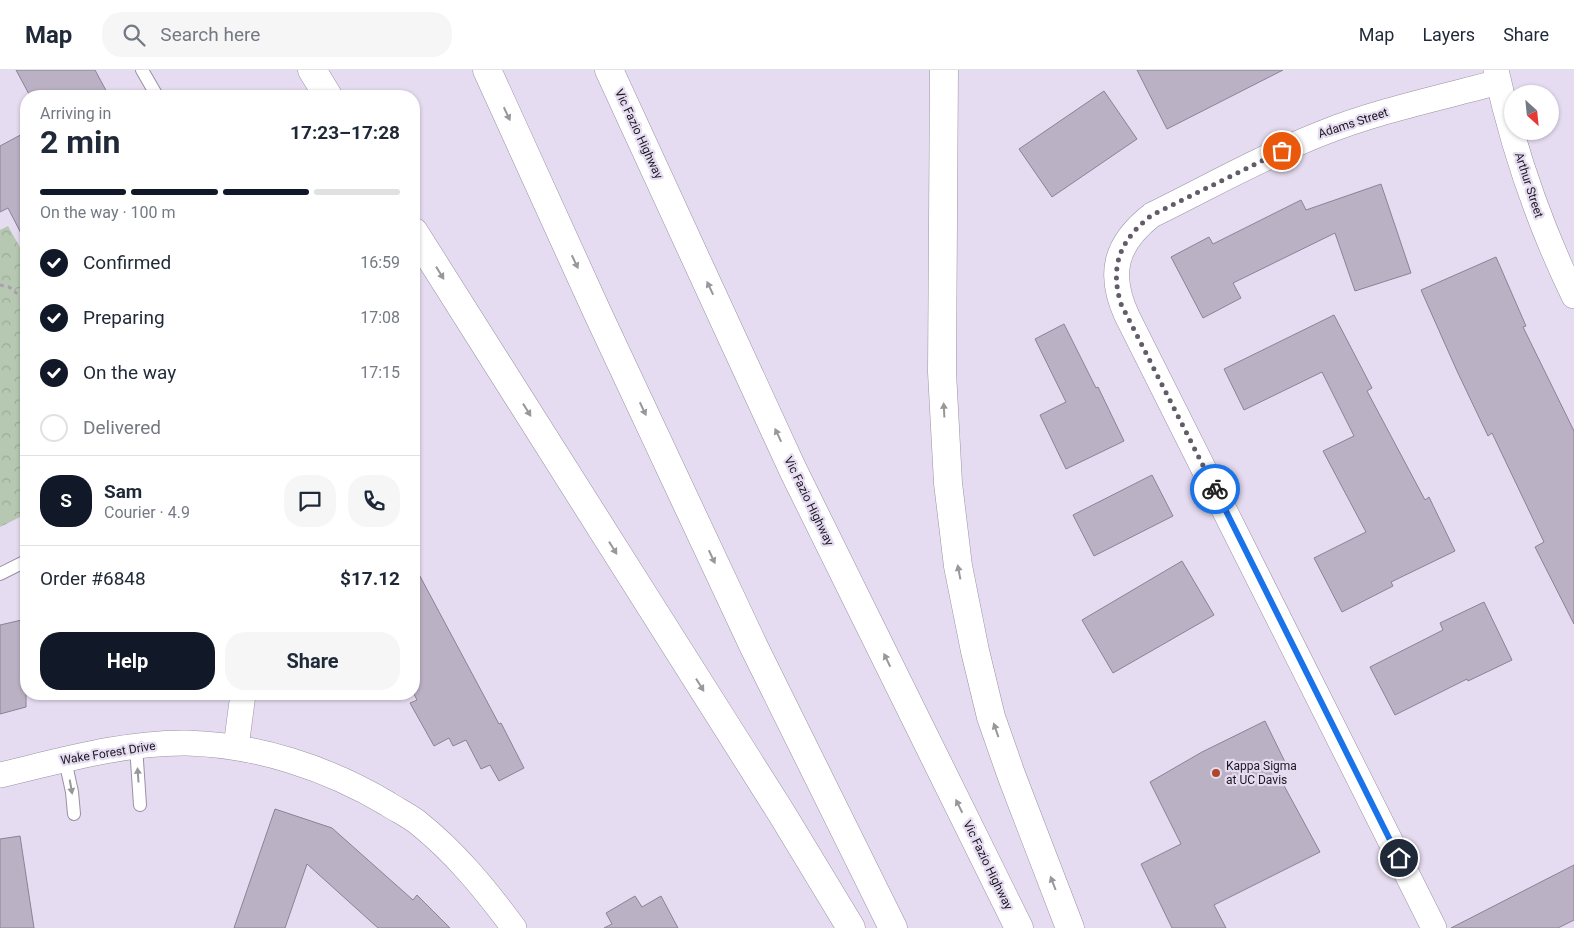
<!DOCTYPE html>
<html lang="en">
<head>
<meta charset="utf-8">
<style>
	:root { --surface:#fff; --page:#f6f6f7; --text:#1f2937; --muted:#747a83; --line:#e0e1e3; --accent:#111827 }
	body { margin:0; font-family:Roboto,sans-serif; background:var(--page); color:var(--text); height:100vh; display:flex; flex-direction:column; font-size:19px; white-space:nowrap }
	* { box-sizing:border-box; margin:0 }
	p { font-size:16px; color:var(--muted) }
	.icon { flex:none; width:28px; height:28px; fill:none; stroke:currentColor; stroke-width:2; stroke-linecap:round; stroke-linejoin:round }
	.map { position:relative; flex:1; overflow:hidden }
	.panel { position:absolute; left:20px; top:20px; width:400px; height:610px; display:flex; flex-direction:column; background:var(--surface); border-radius:20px; box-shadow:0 1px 4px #0004 }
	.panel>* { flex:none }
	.needle { width:32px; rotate:153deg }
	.controls { position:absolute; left:1504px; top:15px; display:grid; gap:10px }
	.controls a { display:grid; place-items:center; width:55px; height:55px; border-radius:50%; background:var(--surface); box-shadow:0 1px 4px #0004; font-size:25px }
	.pin { position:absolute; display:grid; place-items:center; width:42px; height:42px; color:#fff; margin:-21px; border:2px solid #fff; border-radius:50%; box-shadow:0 1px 5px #0007 }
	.courier { position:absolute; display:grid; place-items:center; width:50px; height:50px; margin:-25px; border:4px solid #1a73e8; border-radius:50%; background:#fff; color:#222; box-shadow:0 1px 6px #0007 }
	.headline em { font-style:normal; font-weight:700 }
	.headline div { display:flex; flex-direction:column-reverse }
	.headline { display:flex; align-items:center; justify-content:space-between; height:85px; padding:0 20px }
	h1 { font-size:32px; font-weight:700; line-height:38px }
	.bar { display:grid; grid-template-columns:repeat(4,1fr); gap:8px 5px; align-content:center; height:60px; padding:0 20px }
	.bar i { height:6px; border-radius:4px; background:var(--line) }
	.bar .selected { background:var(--accent) }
	.bar p { grid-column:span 4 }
	.line { display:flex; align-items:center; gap:12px; padding:0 20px; border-top:1px solid var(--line) }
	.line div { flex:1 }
	.round { display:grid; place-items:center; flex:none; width:52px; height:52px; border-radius:20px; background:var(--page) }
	ol { padding:0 20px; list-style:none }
	li { display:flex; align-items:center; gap:15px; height:55px }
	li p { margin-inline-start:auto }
	li .icon { padding:5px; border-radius:50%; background:var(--accent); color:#fff; stroke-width:4 }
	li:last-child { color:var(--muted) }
	li i { width:28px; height:28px; border:2px solid var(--line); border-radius:50% }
	.primary-button { display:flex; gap:10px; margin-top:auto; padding:10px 20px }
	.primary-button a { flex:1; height:58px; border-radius:20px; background:var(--accent); color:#fff; font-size:20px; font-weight:700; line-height:58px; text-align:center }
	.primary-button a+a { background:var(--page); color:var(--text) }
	header { display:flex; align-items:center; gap:30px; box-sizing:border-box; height:70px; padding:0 25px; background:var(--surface); border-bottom:1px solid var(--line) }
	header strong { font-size:24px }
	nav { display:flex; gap:28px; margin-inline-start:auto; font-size:18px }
	.search { width:350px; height:45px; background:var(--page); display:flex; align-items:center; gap:12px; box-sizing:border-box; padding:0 18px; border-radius:20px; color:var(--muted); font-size:19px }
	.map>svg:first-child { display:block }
</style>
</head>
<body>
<header>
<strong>Map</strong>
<div class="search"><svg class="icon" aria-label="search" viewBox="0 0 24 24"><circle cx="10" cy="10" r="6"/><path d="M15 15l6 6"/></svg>Search here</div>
<nav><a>Map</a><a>Layers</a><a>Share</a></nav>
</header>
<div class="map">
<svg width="1574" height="858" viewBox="0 0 1574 858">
	<defs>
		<pattern id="park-crowns" width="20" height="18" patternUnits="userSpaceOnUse" patternTransform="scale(1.25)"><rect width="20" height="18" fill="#b6c8b2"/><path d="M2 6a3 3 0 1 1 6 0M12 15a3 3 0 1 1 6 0" fill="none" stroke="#9cab99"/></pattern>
	</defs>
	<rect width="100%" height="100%" fill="#e6dcf1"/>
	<!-- park -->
	<path fill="url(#park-crowns)" d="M8 156 26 188V444L0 457V160Z"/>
	<!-- building -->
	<path fill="#bbb1c5" stroke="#8b8295" d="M16 0H95L109 26H30Z
		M1137 0H1283L1167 59Z
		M1104 21 1137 69 1052 127 1019 79Z
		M26 62V173L8 138 0 142V76Z
		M1381 114 1411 203 1355 221 1335 163 1233 213 1241 228 1203 248 1171 187 1209 167 1213 174 1301 130 1306 140Z
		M1496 187 1526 256 1523 257 1574 361V554L1535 477 1544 472 1492 363 1488 366 1457 301 1421 220Z
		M1334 245 1372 318 1367 321 1425 430 1429 427 1455 481 1391 512 1393 516 1342 542 1314 488 1366 462 1323 381 1354 366 1322 302 1244 340 1224 299Z
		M1064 254 1096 318 1098 317 1124 371 1066 399 1040 345 1066 332 1035 269Z
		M1152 405 1173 446 1094 486 1073 445Z
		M1182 491 1214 545 1113 603 1082 550Z
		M414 495 499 654 501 653 524 698 499 711 490 695 481 699 466 670 453 676 449 668 434 676 410 633 417 630 414 624Z
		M1484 532 1512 590 1468 611 1467 609 1395 645 1370 597 1443 560 1440 553Z
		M26 549V637L0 644V555Z
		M1265 651 1286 694 1275 699 1320 782 1214 835 1226 858H1172L1141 794 1181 774 1150 712 1202 682Z
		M275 739 332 758 413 830 417 825 450 858H378L307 794 285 858H234Z
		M20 766 34 858H0V769Z
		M1574 795V850L1558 858H1451Z
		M635 826 642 837 661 826 678 858H604L612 854 606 843Z"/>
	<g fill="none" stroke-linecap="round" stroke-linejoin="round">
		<defs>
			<path id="lane" d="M142 0 157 26
				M0 504 26 491
				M136 676 140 735
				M65 690 72 722 74 744"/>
			<path id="street" d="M1496 0C1513 78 1539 154 1574 226
				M236 677 243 624
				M0 705C60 691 125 672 187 673 257 675 328 698 388 734 397 740 408 745 417 752 455 782 485 819 514 858
				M1434 858 1127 246C1107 203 1116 173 1152 145 1207 118 1262 87 1320 64 1377 41 1439 28 1499 12"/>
			<path id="highway" d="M312 0 328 26
				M487 0 598 244 754 577 893 858
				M609 0 793 400 1019 858
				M944 0 942 302 948 413 958 496 975 581 991 647 1012 707 1070 858
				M414 162 782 744 851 858"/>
		</defs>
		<!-- lane casing -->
		<use href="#lane" stroke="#9a91a4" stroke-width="14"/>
		<!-- street casing -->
		<use href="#street" stroke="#9a91a4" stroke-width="26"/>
		<!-- highway casing -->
		<use href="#highway" stroke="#9a91a4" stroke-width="29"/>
		<!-- path -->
		<path stroke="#a8a0b1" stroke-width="3" stroke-dasharray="4 4" stroke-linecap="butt" d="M0 215 9 217 26 231"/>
		<!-- lane -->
		<use href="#lane" stroke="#fff" stroke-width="12"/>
		<!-- street -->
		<use href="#street" stroke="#fff" stroke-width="25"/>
		<!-- highway -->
		<use href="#highway" stroke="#fff" stroke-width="28"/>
	</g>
	<!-- one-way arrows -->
	<defs><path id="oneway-solid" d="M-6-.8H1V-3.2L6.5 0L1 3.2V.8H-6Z" transform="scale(1.25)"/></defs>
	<g fill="#98979a">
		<use href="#oneway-solid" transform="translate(507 44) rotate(65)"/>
		<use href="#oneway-solid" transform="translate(575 192) rotate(65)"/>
		<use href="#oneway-solid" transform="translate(440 203) rotate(58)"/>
		<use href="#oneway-solid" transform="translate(710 218) rotate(-115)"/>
		<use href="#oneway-solid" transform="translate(643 339) rotate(65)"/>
		<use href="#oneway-solid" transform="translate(527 340) rotate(58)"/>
		<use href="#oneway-solid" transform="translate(944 340) rotate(-93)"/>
		<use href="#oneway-solid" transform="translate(778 365) rotate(-115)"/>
		<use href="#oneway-solid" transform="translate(613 478) rotate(58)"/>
		<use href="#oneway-solid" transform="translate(712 487) rotate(65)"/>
		<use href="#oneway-solid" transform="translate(959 502) rotate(-101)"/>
		<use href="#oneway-solid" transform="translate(887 590) rotate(-116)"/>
		<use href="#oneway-solid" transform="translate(700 615) rotate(58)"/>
		<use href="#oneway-solid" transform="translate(996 660) rotate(-109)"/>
		<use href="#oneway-solid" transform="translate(138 705) rotate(-94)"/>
		<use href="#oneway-solid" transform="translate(71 717) rotate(80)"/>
		<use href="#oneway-solid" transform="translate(959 736) rotate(-116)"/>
		<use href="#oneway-solid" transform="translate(1053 813) rotate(-111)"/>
	</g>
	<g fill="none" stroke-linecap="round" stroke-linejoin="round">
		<!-- done -->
		<path stroke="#625c68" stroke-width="5" stroke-dasharray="0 9" d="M1215 419 1121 234C1109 195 1121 169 1152 145L1282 81"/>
		<!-- route -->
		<path stroke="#1a73e8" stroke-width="6" d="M1215 419 1399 788"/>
	</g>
	<!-- markers -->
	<circle fill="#ae4627" stroke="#e6dcf1" stroke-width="2" cx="1216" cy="703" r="5"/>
	<g text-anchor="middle" stroke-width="4.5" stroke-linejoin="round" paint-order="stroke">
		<!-- street labels -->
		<g font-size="12" fill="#1b171f" stroke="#e6dcf1">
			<text transform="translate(1353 53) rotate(-18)" y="4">Adams Street</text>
			<text transform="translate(639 64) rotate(65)" y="4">Vic Fazio Highway</text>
			<text transform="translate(1529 115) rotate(72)" y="4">Arthur Street</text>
			<text transform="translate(809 431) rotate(64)" y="4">Vic Fazio Highway</text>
			<text transform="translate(108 683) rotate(-9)" y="4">Wake Forest Drive</text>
			<text transform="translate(988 795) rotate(64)" y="4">Vic Fazio Highway</text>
		</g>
		<!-- poi labels -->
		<g font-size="12" fill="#1b171f" stroke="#e6dcf1" text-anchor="start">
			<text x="1226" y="700">Kappa Sigma<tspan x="1226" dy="14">at UC Davis</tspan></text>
		</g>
	</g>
</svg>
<div class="controls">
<a><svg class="needle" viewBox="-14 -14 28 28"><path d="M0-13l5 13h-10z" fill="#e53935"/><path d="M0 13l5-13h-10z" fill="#747a83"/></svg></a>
</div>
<div class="pin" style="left:1282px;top:81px;background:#ea580c"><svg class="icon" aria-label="bag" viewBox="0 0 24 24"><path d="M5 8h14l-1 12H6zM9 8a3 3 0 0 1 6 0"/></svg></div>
<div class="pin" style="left:1399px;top:788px;background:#1f2937"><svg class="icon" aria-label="home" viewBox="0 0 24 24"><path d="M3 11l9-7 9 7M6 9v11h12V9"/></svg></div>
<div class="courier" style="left:1215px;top:419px"><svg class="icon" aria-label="bike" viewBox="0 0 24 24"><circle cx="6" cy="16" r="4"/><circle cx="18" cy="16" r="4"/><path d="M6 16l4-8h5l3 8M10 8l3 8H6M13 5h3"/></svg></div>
<section class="panel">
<div class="headline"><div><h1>2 min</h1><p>Arriving in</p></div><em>17:23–17:28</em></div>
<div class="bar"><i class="selected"></i><i class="selected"></i><i class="selected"></i><i></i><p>On the way · 100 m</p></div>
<ol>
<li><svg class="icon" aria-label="check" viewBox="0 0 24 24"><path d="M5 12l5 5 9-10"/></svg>Confirmed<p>16:59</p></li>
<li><svg class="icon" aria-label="check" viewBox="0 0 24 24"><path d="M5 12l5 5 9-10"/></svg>Preparing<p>17:08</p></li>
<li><svg class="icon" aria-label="check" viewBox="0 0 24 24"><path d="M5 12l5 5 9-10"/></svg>On the way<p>17:15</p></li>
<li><i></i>Delivered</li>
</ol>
<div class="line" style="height:90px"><b class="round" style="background:var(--accent);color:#fff">S</b><div><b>Sam</b><p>Courier · 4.9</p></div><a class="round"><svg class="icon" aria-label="chat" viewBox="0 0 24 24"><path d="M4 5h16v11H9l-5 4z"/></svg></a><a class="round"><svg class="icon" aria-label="phone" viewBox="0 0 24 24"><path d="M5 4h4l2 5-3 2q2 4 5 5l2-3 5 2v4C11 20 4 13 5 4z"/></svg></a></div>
<div class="line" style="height:65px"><div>Order #6848</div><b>$17.12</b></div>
<div class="primary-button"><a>Help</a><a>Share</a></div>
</section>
</div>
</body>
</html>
